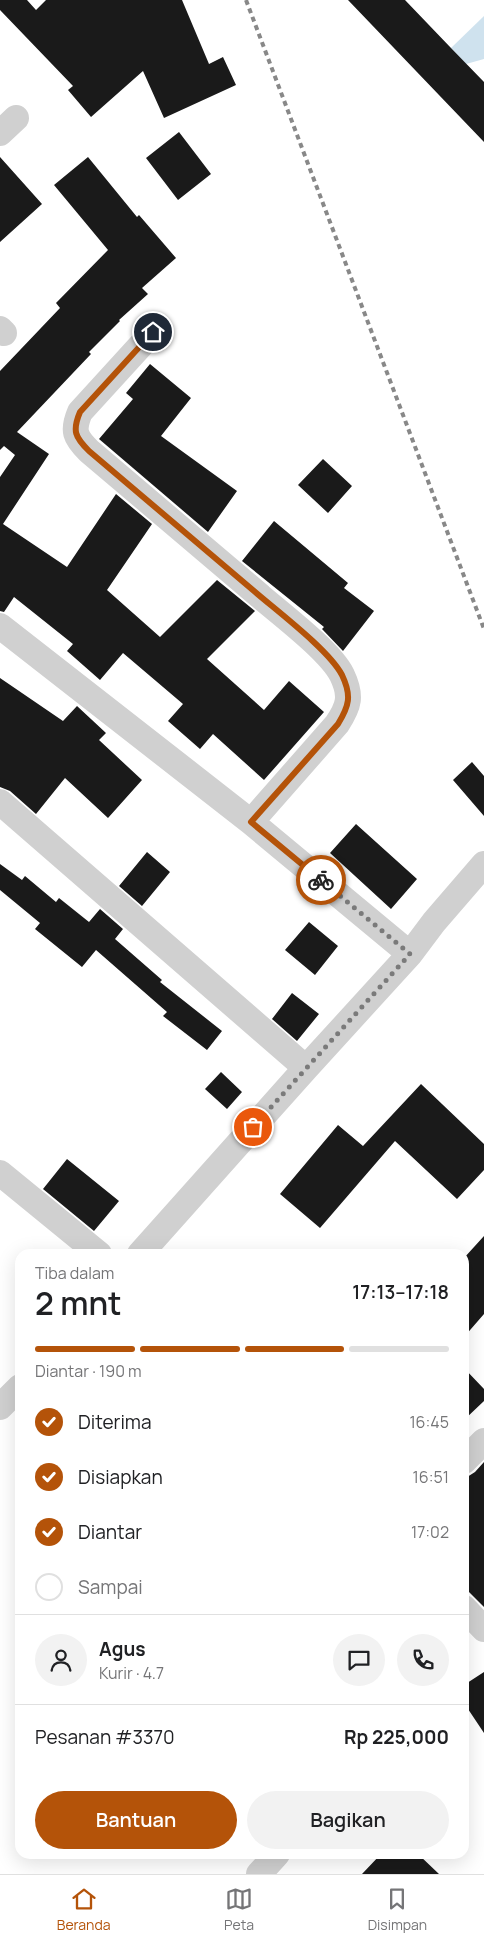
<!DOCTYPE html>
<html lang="id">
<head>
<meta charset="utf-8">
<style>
	:root { --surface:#fff; --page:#f2f2f2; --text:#202124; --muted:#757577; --line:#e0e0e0; --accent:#b45309 }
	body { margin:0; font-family:Manrope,sans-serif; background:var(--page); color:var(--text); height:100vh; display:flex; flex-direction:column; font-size:19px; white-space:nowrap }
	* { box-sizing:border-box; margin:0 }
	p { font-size:16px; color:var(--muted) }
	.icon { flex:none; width:28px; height:28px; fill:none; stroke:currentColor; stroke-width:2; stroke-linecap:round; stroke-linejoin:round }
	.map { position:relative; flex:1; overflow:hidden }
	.side { position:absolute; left:15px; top:1249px; width:454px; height:610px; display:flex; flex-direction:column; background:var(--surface); border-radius:15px; box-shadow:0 5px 20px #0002 }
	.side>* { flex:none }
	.pin { position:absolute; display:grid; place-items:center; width:42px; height:42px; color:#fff; margin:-21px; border:2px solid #fff; border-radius:50%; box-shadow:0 1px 5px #0007 }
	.courier { position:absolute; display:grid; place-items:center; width:50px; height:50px; margin:-25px; border:4px solid #b45309; border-radius:50%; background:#fff; color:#222; box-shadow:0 1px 6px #0007 }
	.overview em { font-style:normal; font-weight:600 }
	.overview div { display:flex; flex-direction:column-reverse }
	.overview { display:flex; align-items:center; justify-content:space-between; height:85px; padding:0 20px }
	h1 { font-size:32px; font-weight:600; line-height:38px }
	.bar { display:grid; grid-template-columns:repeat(4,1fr); gap:8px 5px; align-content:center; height:60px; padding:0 20px }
	.bar i { height:6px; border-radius:4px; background:var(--line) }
	.bar .current { background:var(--accent) }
	.bar p { grid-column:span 4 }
	.line { display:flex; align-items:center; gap:12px; padding:0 20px; border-top:1px solid var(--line) }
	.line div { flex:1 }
	.round { display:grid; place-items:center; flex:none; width:52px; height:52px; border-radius:26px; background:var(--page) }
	ol { padding:0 20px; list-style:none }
	li { display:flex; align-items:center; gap:15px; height:55px }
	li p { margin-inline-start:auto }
	li .icon { padding:5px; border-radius:50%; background:var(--accent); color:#fff; stroke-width:4 }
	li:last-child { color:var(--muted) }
	li i { width:28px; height:28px; border:2px solid var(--line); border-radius:50% }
	.primary-button { display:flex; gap:10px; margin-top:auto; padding:10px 20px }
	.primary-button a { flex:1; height:58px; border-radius:30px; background:var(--accent); color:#fff; font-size:20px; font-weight:600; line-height:58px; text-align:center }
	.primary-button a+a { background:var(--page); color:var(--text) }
	.tab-bar { display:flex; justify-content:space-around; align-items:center; height:70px; border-top:1px solid var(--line); background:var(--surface); font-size:14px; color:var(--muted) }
	.tab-bar a { display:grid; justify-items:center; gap:2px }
	.tab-bar .current { color:var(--accent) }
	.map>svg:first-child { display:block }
</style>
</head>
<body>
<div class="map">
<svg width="484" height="1874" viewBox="0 0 484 1874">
	<rect width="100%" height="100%" fill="#fff"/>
	<!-- water -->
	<path fill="#cfe2ee" d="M484 16V59L466 64 451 48Z"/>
	<!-- building -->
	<path fill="#1a1a1a" d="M0 0H27L36 10 46 0H182L209 64 223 57 236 85 164 118 143 71 91 117 68 90 73 86 0 10Z
		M348 0H405L451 48 484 82V142Z
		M179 132 211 174 178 200 146 158Z
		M0 157 42 204 0 242Z
		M88 157 137 217 139 215 176 258 142 288 148 294 119 320 120 321 89 352 91 354 17 432 49 454 3 524 67 567 116 494 152 524 107 590 160 637 217 580 255 611 207 659 264 710 289 681 324 712 264 780 213 734 200 749 168 721 183 704 123 653 100 680 67 651 73 644 14 597 4 612 0 611V477L15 455 4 446 0 450V371L60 308 56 303 108 250 54 185Z
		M150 364 191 398 161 436 237 491 208 532 99 439 133 399 126 393Z
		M323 459 352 486 328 513 298 485Z
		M274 521 348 583 344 588 374 611 343 651 322 629 324 627 242 561Z
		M0 678 63 721 77 706 106 733 99 740 142 780 108 818 65 778 36 814 10 791 0 787Z
		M472 762 484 776V816L453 780Z
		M356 824 417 879 391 909 330 853Z
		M147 852 170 872 142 906 119 886Z
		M0 864 22 880 25 876 56 902 59 898 89 922 100 909 123 929 115 939 162 980 160 982 222 1031 207 1050 163 1016 167 1012 96 950 82 967 35 929 40 923 0 890Z
		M309 922 338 946 315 975 285 950Z
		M292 993 319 1014 297 1041 272 1019Z
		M221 1072 242 1092 227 1109 205 1089Z
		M421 1084 484 1144V1170L457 1199 395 1141 320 1228 280 1194 338 1125 363 1146Z
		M67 1159 119 1201 94 1231 43 1189Z
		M484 1236V1314L464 1337V1258Z
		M464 1368 484 1389V1401L464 1420Z
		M484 1462V1607L464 1587V1479L475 1472Z
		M484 1672V1733L464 1703V1685Z
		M381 1854H418L439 1874H362Z"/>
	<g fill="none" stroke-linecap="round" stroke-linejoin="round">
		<!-- minor -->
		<path stroke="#d0d0d0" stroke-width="26" d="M0 133 16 118
			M0 329 4 333
			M153 332 80 412C72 431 75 437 89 451 146 500 203 548 260 596 282 615 330 651 342 675 352 696 349 706 337 724L251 822
			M0 626 251 822 410 954
			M0 802 306 1068
			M0 1173 99 1254
			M140 1254 306 1068 410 954 434 922 484 864
			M0 1407 20 1387
			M464 1461 484 1441
			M464 1608 484 1629
			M259 1874 277 1854"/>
		<!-- rail -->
		<path stroke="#888" stroke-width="4" stroke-dasharray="5 4" stroke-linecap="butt" d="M246 0 484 629"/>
	</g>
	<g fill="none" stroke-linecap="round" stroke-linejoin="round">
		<!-- done -->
		<path stroke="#7a7a7a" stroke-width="5" stroke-dasharray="0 9" d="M253 1127 410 954 321 880"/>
		<!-- route -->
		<path stroke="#b45309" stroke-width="6" d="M153 332 80 412C72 431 75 437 89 451 144 498 199 545 254 591 277 611 329 650 342 675 352 696 349 706 338 724L251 822 321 880"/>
	</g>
</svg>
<div class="pin" style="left:253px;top:1127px;background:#ea580c"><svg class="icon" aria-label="bag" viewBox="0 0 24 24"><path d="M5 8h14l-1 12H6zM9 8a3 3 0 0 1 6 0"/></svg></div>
<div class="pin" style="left:153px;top:332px;background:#1f2937"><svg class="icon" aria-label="home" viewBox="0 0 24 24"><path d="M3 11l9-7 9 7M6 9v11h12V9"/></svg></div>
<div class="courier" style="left:321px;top:880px"><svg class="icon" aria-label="bike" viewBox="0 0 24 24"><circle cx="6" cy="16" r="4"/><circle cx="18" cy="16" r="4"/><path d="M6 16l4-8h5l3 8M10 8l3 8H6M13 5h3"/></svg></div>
<section class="side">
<div class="overview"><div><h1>2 mnt</h1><p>Tiba dalam</p></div><em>17:13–17:18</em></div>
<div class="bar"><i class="current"></i><i class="current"></i><i class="current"></i><i></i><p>Diantar · 190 m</p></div>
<ol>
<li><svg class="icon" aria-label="check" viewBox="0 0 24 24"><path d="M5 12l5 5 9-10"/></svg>Diterima<p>16:45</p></li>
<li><svg class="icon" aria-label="check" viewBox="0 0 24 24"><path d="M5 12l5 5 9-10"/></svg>Disiapkan<p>16:51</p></li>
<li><svg class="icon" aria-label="check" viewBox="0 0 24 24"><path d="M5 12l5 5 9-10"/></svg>Diantar<p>17:02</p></li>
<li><i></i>Sampai</li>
</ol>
<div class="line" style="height:90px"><a class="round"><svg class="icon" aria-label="person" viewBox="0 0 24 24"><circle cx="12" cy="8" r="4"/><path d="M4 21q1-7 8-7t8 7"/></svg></a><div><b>Agus</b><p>Kurir · 4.7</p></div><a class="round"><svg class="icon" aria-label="chat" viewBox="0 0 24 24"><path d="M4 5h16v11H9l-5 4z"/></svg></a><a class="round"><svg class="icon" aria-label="phone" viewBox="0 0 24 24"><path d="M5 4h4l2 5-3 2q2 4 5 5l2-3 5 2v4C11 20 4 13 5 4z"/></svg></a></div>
<div class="line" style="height:65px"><div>Pesanan #3370</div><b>Rp 225,000</b></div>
<div class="primary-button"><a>Bantuan</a><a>Bagikan</a></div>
</section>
</div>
<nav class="tab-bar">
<a class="current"><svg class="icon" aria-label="home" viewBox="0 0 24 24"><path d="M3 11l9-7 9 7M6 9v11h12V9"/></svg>Beranda</a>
<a><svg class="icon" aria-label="map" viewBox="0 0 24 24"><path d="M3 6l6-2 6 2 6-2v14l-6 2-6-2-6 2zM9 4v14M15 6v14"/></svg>Peta</a>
<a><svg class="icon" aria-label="saved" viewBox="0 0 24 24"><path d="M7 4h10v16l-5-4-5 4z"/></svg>Disimpan</a>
</nav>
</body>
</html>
